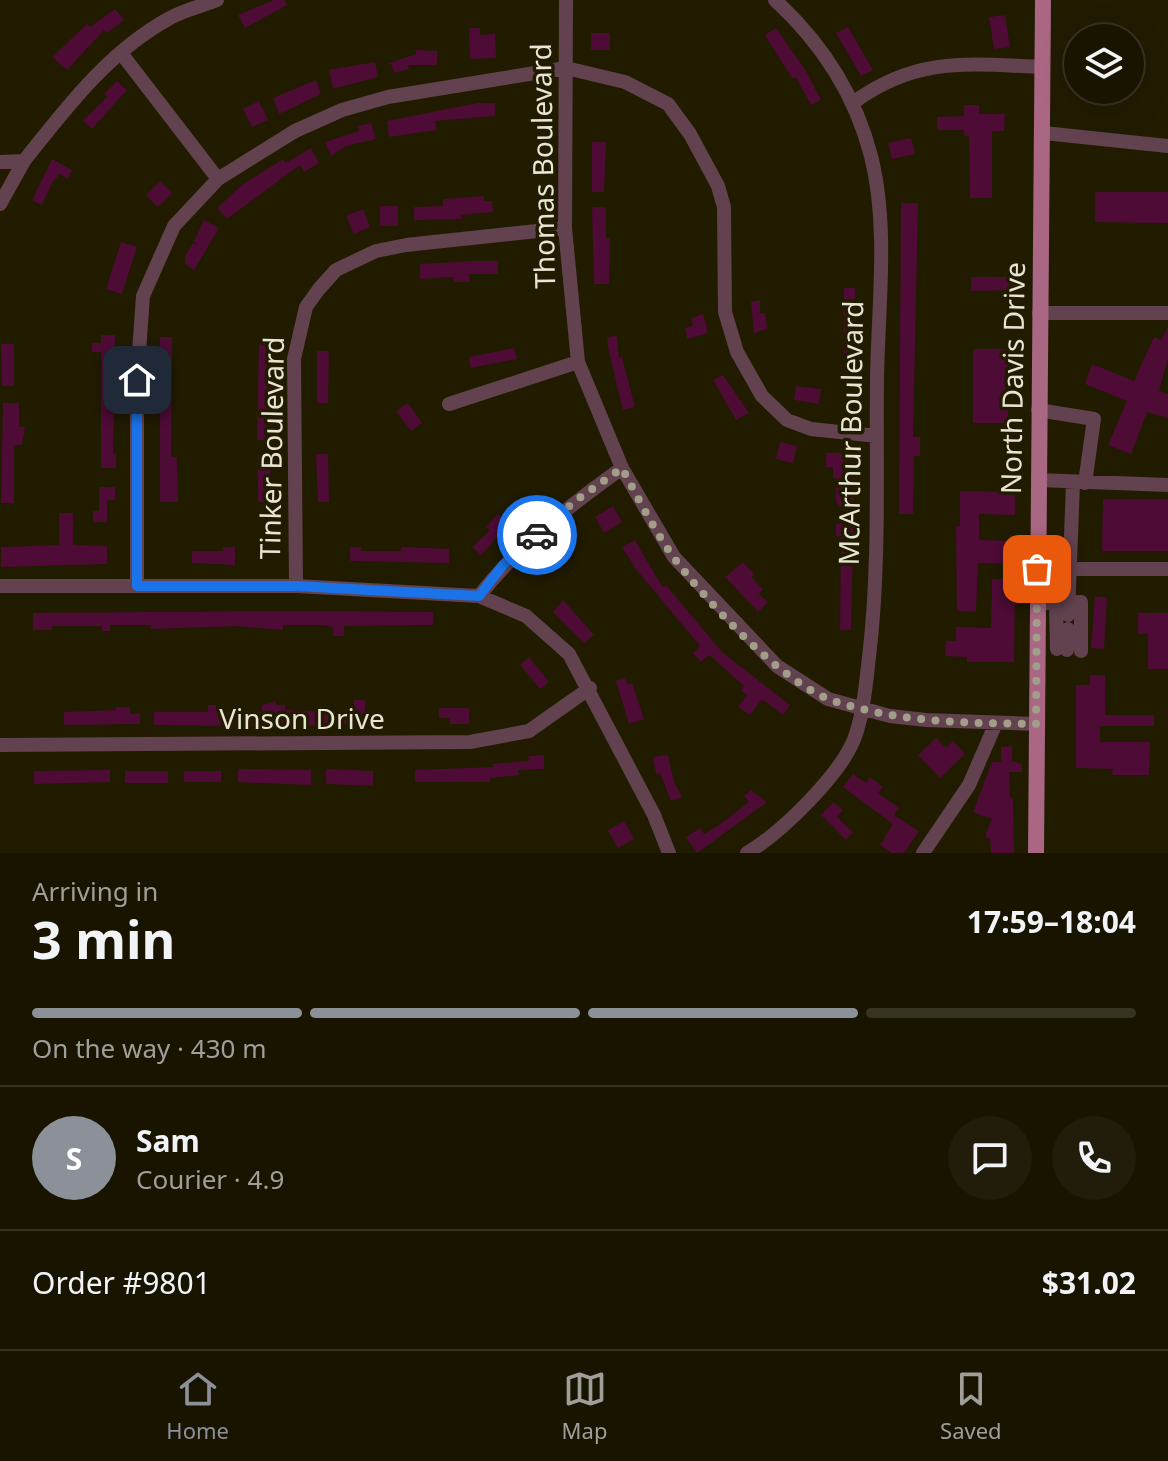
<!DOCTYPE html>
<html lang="en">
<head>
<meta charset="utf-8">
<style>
	:root { --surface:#191400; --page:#221d0a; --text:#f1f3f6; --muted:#9f9e99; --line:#373322; --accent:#8c9099 }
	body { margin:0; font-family:"Noto Sans",sans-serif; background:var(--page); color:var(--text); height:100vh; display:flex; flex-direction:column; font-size:30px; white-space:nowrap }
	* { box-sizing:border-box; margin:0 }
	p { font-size:26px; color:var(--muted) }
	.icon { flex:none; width:44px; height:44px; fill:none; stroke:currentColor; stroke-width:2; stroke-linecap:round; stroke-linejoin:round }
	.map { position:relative; height:853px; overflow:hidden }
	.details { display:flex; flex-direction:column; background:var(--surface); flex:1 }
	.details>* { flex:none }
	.buttons { position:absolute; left:1064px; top:24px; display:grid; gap:16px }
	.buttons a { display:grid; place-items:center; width:80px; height:80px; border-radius:50%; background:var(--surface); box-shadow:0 8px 32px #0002,0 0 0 2px var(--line); font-size:40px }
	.pin { position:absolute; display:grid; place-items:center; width:68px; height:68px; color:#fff; margin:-34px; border-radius:16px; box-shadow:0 4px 12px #0006 }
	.courier { position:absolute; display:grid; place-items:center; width:80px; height:80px; margin:-40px; border:6px solid #1a73e8; border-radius:50%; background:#fff; color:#222; box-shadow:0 2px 10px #0007 }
	.overview em { font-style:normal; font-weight:700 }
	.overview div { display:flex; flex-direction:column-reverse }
	.overview { display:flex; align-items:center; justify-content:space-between; height:136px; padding:0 32px }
	h1 { font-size:52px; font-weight:700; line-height:60px }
	.bar { display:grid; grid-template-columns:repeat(4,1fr); gap:12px 8px; align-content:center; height:96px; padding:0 32px }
	.bar i { height:10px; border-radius:6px; background:var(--line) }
	.bar .current { background:var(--accent) }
	.bar p { grid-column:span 4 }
	.line { display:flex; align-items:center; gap:20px; padding:0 32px; border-top:2px solid var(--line) }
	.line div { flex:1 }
	.round { display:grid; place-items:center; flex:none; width:84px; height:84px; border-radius:42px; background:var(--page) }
	.dock { display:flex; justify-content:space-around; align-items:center; height:112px; border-top:2px solid var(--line); background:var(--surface); font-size:22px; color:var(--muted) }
	.dock a { display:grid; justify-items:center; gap:4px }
	.dock .current { color:var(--accent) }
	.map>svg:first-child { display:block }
</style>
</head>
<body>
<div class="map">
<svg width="1168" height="853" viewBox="0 0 1168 853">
	<rect width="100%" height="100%" fill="#211b00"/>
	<!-- building -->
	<path fill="#4e0b36" d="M274 0H284L287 5 245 28 238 15Z
		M115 9 124 20 107 33 104 30 67 70 52 57 87 24 90 27Z
		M1005 15 1010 47 994 49 989 17Z
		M848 27 873 70 861 76 836 33Z
		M469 28H480V35L495 34 496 58 470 59Z
		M776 28 806 71 821 100 811 105 796 77 793 79 783 64 765 35Z
		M591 33H610V50H591Z
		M416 50 437 51V65H408L409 69 394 73 391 64H387L416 54Z
		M375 62 378 77 333 89 329 70Z
		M316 80 321 94 279 114 273 98Z
		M117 81 127 90 92 129 83 120 107 97 104 94Z
		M259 101 268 120 252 127 243 109Z
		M477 103H495V116L435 121 437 130 389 137 387 121Z
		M964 105H979V114H1005L1004 131H992V198H970L969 136H964V130H937V117L964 116Z
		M371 123 376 139 346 146 331 156 325 142 359 131 358 126Z
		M911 138 915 154 892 159 888 143Z
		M592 142H606L604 192H592Z
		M311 148 319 163 304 172 300 165 227 219 217 208 242 185 283 159 286 163Z
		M52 159 72 170 68 179 60 174 53 181 42 205 32 200Z
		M160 181 172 193 158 207 146 195Z
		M1095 192H1168V223L1095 222Z
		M484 196V201H492L493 212 461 215V219L414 220V207L443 206V199Z
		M901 203H918L913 437H920V456H914L913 514H899Z
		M380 206H398V226H380Z
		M592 207H606V238H610L609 284H594Z
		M363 209 370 227 354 234 346 216Z
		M204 220 219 228 194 270 185 264V256L193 243 198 245 194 241Z
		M121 242 137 247 122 294 106 289Z
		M476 261H498V274H469L470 282H454L453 277 420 279V264Z
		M971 277H1010V290L971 291Z
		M844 288H855L858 370H844Z
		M760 300V313H765L767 329 754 333 751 302Z
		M703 314 708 333 687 339 685 328 693 326 691 318Z
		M1168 326V358L1159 391 1168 394V418L1147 412 1131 454 1108 445 1127 401 1085 384 1092 364 1134 381 1154 337 1162 340Z
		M101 335H115L113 454H116V468H101V352H92V343H101Z
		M617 336 619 358 622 357 635 407 623 410 609 352 607 337Z
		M160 337H172L171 457H177L178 502H160Z
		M259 341H271L272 440H257Z
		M1 344H14V386H2Z
		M514 348 517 359 470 368 469 357Z
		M973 349H1008V423H973Z
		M317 351H329L328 403H317Z
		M723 375 749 413 736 420 713 380Z
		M796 386 821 389 819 404 794 400Z
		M3 403H19V427H25L22 445H14V503H1Z
		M408 403 422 423 411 431 396 411Z
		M780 442 797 446 793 463 776 459Z
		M826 453H855L851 630H840L841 536H836V524H843V509L836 502V478H833V467H826Z
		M316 454H328L329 502H318Z
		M258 455H271L270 502H258Z
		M99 487H115V500H107V522H93V511H99Z
		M960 491 1015 492V515L979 514V540L1015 541 1014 564 978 563 976 612 957 611 956 526H960Z
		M1103 499H1168V551H1102Z
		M613 506 622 522 604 533 595 517Z
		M59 513H73V545L107 546V564L1 567V547L59 545Z
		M498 514 509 524 481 555 472 547 490 530 486 527Z
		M635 540 663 588 666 585 722 652 790 705 783 715 762 699 750 715 738 707 747 695 741 691 744 686 709 655 701 662 693 653 700 646 635 568 622 547Z
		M223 547H235V565L192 563V551H223Z
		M350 547H361V551H401V547L449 549V563L350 561Z
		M743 562 754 574 751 577 763 589 759 594 768 602 758 612 725 577Z
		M992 579H1015L1014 662H967V657L945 656 946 641H956V627L991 628Z
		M1095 597H1107L1104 649 1091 648Z
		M563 600 594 635 584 643 553 612Z
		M298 611 433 612V625L344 626V636H333V628L325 625H283V630L237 626 151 629V625H110V631H102V626H52V630H33V613Z
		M1138 613H1168V669H1148V634H1138Z
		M529 657 549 682 540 689 520 665Z
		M1090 675H1105V715H1154V726H1100V742H1150L1149 775H1112L1113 769 1076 768V685H1090Z
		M625 677 628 685 632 683 644 719 629 724 616 681Z
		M354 700H365V723L285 727 154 725V712H208V705H216V711L262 712V705L276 701V705H285V710L348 712 354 711Z
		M116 707H130V714L140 713V724L64 725V712L116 710Z
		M439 708H469V724H450V718H439Z
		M936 738 946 748 953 741 965 754 940 778 918 755Z
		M1012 746V761L1022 764V772H1009L1010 797 1013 799 1014 853H991L990 838H986V833L992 819 973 812 992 762H1001V747Z
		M544 755V769L518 770 519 775 490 778V782H415V770L493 767V764L529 761 528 756Z
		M668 755 674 782 682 797 671 801 660 773 656 774 653 757Z
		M238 769 311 770V785L238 782Z
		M326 769 373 771V786L326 784Z
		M110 770V782L34 784V771Z
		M125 771H168V783H125Z
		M184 771H221V782H184Z
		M853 774 866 783 870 777 883 787 878 793 899 808 894 815 919 831 904 853H892L880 845 893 824 843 787Z
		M751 790 767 802 697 853 686 837 700 828 704 834 719 825 749 802 744 796Z
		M833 802 843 810 837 817 853 832 846 840 821 815Z
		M624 821 634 839 618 848 608 830Z"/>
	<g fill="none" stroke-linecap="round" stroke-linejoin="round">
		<!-- minor -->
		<path stroke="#62424f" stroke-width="14" d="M566 0 565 228 578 362 622 468 674 557 777 666 828 699 890 716 926 720 1036 724
			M121 53 218 179
			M854 102C917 56 969 64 1042 67
			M1044 133 1168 146
			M0 162 24 161C66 108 109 51 170 18 184 10 202 6 217 0
			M0 204 24 161
			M1039 313H1168
			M449 404 578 362
			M1038 410 1094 419 1085 483
			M1038 480 1168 485
			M1037 569H1168
			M0 586H296L479 596 526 616 569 654 654 815 669 853
			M137 586V380L143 296 174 226 218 179 295 131 342 110 388 97 566 68 625 82 668 104 690 134 718 186 724 207 725 312 737 352 762 396 787 420 811 429 877 436
			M296 586 294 359 306 307 319 289 336 270 376 251 406 245 565 228
			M479 596C519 545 569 506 622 468
			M1037 603H1056L1057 649
			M1056 603 1081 602V651
			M1068 615 1073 483
			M1067 650 1068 629
			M0 745 470 742 529 731 590 688
			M747 853C781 833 844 772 856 734 864 709 866 683 869 657 880 565 876 472 877 379 878 307 889 227 871 156 855 94 823 44 775 0
			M923 853 969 785 996 723"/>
		<!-- major -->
		<path stroke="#a96784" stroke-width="16" d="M1036 853 1043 0"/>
	</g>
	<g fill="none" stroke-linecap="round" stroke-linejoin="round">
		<!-- done -->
		<path stroke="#a39e8a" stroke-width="8" stroke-dasharray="0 14.4" d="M537 535 575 501 622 468C638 498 654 530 674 558 706 601 781 682 831 700 898 723 967 723 1036 724L1037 569"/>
		<!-- route -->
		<path stroke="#1a73e8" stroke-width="10" d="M137 380V586H296L479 596 503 565 537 535"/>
	</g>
	<g text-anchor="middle" stroke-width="7" stroke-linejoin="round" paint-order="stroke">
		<!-- street labels -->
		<g font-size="28" fill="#e9e5d4" stroke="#211b00">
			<text transform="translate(543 166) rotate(-91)" y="10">Thomas Boulevard</text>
			<text transform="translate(1013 378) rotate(-89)" y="10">North Davis Drive</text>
			<text transform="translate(851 433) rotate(-89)" y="10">McArthur Boulevard</text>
			<text transform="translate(272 448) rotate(-89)" y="10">Tinker Boulevard</text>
			<text x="302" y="729">Vinson Drive</text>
		</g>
	</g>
</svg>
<div class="buttons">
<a><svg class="icon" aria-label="layers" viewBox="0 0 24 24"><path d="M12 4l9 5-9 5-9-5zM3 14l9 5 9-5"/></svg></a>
</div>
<div class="pin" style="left:1037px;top:569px;background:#ea580c"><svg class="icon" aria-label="bag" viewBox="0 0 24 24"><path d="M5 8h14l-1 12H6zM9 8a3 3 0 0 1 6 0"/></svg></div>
<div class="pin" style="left:137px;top:380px;background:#1f2937"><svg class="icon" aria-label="home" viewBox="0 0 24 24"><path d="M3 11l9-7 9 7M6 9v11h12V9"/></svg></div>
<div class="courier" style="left:537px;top:535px"><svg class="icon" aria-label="car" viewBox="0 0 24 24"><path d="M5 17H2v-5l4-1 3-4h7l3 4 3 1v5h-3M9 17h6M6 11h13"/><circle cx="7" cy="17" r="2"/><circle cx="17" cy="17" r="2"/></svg></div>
</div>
<section class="details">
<div class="overview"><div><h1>3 min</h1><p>Arriving in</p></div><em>17:59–18:04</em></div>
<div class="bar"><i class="current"></i><i class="current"></i><i class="current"></i><i></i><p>On the way · 430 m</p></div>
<div class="line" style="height:144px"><b class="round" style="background:var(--accent);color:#fff">S</b><div><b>Sam</b><p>Courier · 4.9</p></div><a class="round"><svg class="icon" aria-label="chat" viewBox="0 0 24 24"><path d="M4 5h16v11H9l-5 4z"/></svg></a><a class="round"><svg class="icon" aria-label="phone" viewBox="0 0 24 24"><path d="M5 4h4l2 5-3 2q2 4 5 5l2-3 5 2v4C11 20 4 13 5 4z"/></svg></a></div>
<div class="line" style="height:104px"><div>Order #9801</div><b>$31.02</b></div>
</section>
<nav class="dock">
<a class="current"><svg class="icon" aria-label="home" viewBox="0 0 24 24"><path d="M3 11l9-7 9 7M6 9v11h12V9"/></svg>Home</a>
<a><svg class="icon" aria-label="map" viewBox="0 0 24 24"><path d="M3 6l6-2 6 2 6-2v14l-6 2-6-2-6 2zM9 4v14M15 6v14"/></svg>Map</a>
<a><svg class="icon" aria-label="saved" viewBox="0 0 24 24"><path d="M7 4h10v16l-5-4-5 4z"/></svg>Saved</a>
</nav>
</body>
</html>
